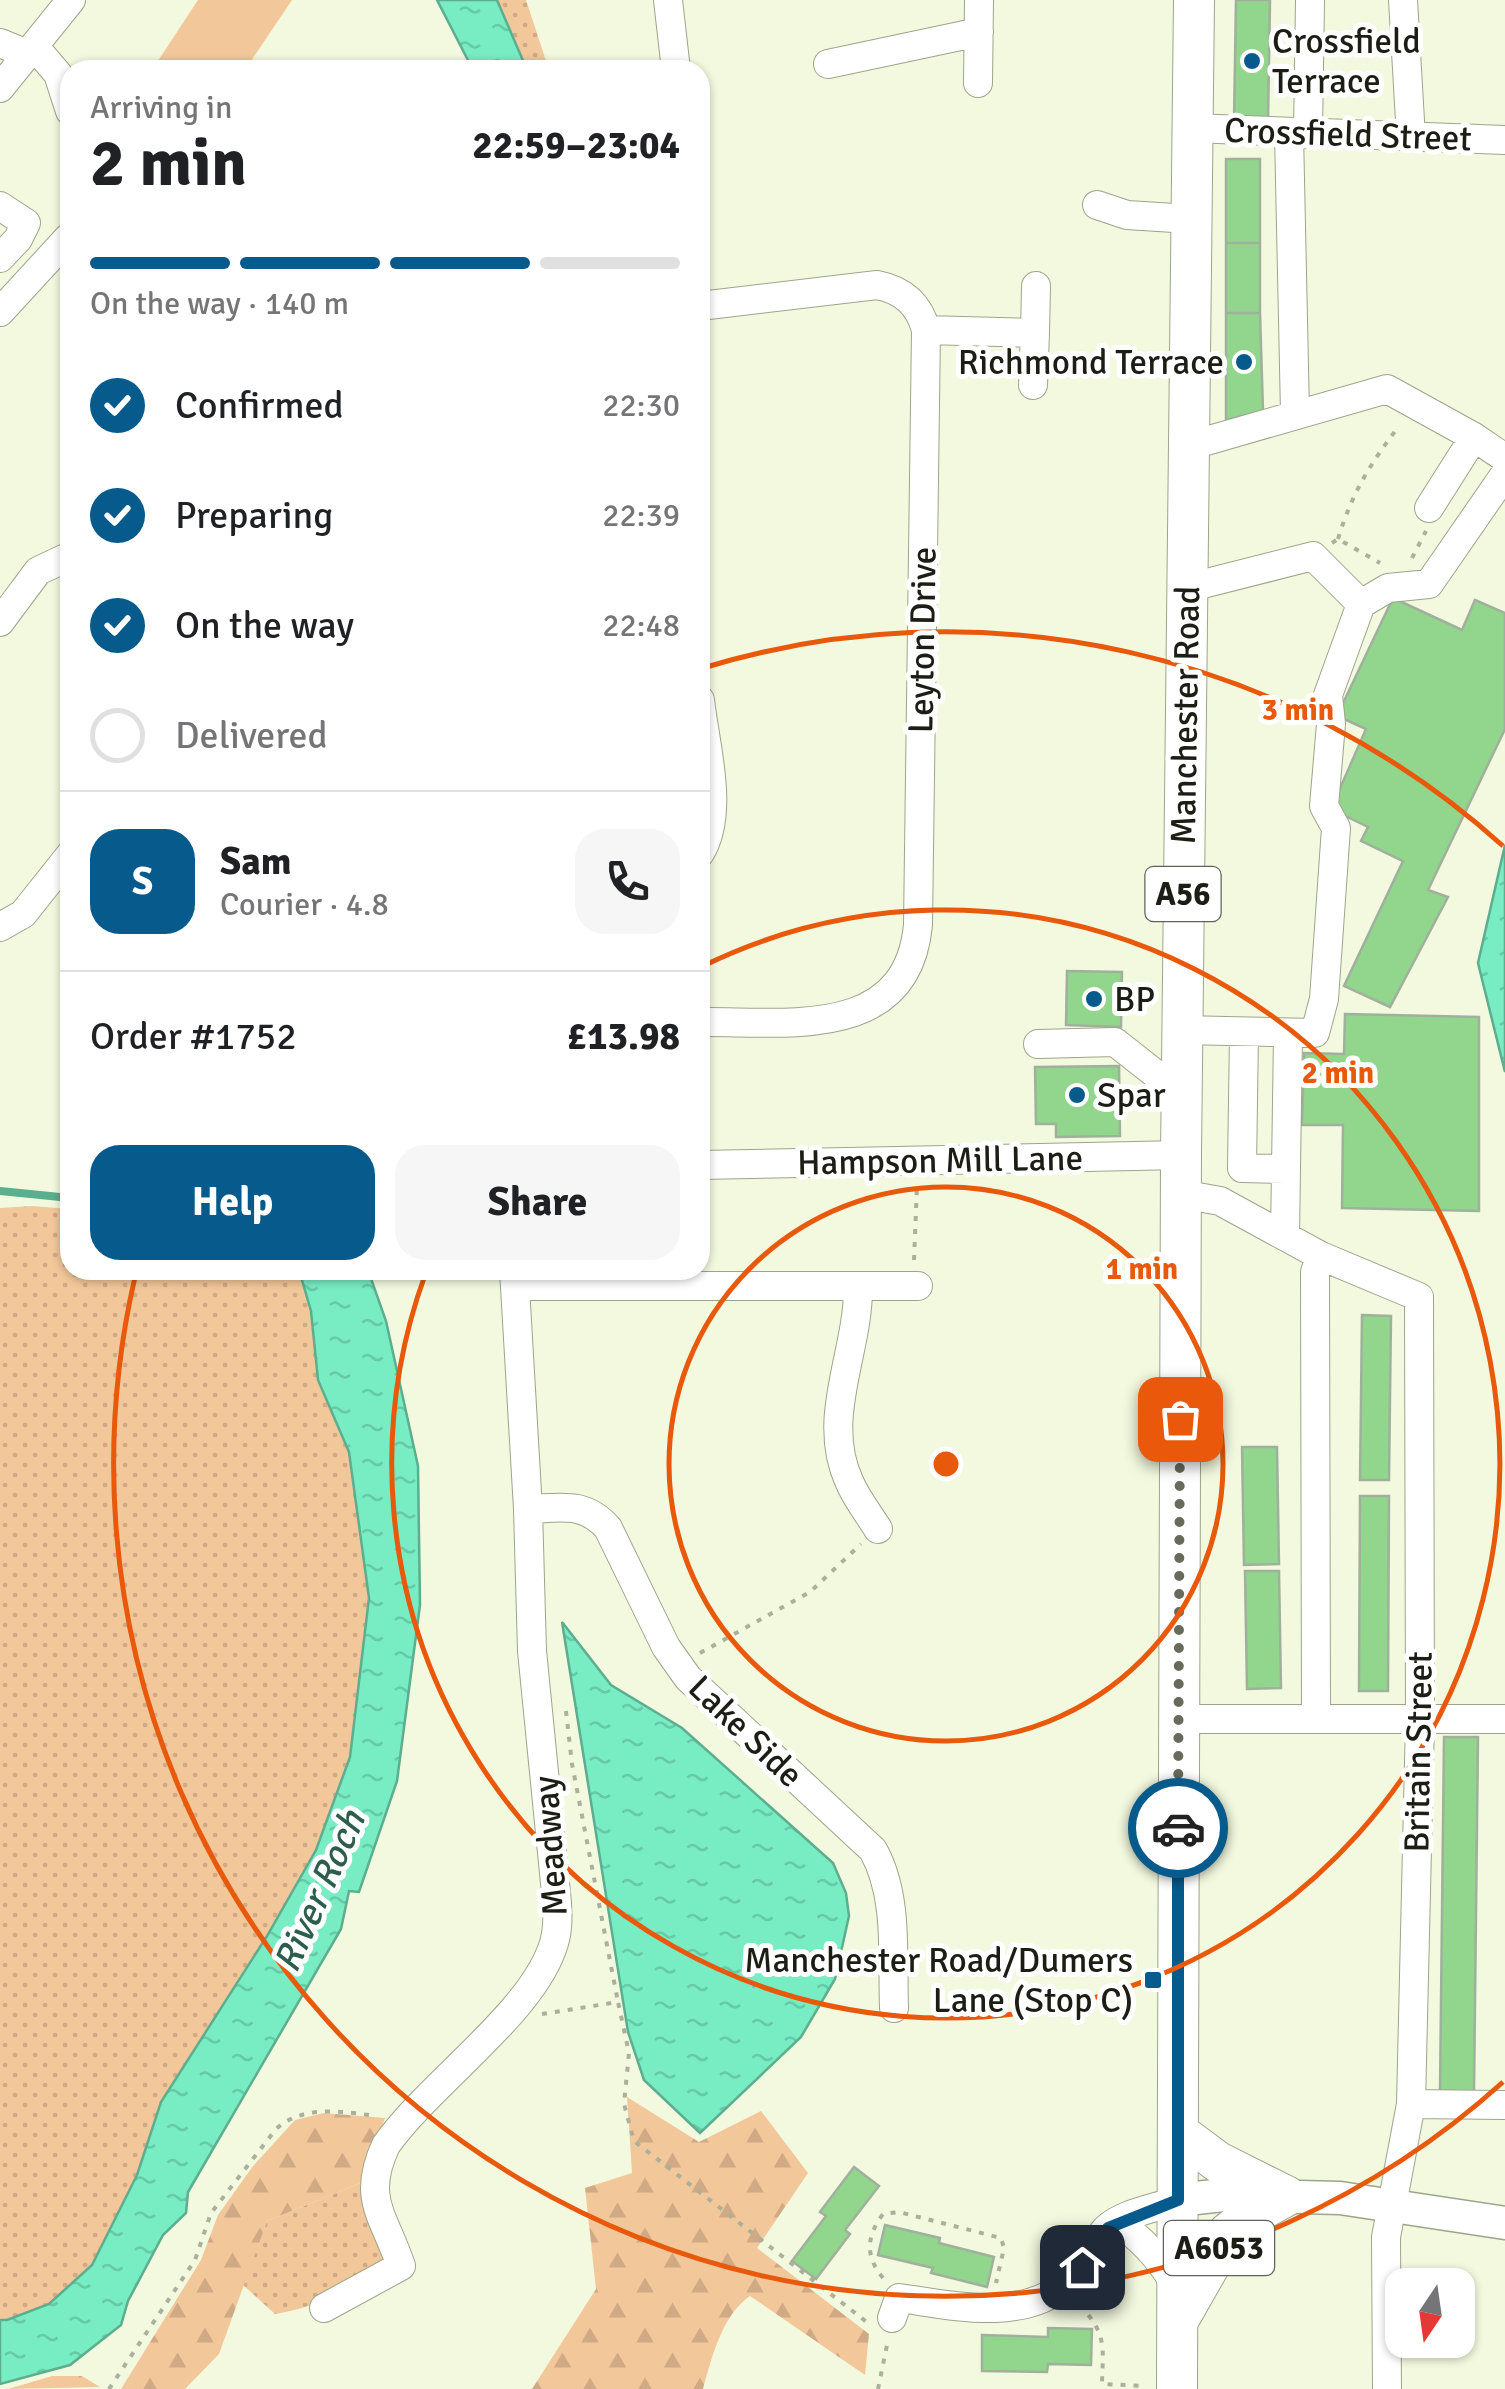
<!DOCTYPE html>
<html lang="en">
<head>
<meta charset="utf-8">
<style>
	:root { --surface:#fff; --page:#f6f6f6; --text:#202124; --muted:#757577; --line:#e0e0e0; --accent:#075a8c }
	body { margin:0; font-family:Signika,sans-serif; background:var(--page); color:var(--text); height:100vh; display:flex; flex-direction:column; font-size:38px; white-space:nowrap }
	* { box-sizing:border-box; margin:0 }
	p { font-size:32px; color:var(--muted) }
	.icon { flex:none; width:55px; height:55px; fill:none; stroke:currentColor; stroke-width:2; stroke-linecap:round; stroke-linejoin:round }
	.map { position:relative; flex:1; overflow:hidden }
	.sheet { position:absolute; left:60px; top:60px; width:650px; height:1220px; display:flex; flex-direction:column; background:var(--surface); border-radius:30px; box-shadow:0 2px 8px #0004 }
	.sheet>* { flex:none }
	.needle { width:65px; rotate:193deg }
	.controls { position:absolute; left:1385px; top:2268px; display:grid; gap:20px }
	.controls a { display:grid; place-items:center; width:90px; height:90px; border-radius:20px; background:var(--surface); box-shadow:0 2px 8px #0004; font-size:50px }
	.pin { position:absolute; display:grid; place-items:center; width:85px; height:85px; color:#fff; margin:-42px; border-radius:20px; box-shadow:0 5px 15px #0006 }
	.courier { position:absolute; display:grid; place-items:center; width:100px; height:100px; margin:-50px; border:8px solid #075a8c; border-radius:50%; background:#fff; color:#222; box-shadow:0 2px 12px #0007 }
	.summary em { font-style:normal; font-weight:700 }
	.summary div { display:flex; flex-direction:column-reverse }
	.summary { display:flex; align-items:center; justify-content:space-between; height:170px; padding:0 30px }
	h1 { font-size:65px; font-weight:700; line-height:75px }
	.bar { display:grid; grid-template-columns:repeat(4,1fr); gap:15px 10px; align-content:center; height:120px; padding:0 30px }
	.bar i { height:12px; border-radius:8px; background:var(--line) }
	.bar .active { background:var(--accent) }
	.bar p { grid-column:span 4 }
	.line { display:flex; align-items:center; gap:25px; padding:0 30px; border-top:2px solid var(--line) }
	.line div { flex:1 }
	.round { display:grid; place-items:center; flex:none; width:105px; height:105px; border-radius:30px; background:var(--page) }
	ol { padding:0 30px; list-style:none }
	li { display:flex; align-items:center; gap:30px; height:110px }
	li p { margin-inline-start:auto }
	li .icon { padding:10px; border-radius:50%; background:var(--accent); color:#fff; stroke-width:4 }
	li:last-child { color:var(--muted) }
	li i { width:55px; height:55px; border:5px solid var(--line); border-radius:50% }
	.action { display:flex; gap:20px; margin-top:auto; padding:20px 30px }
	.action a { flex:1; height:115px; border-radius:30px; background:var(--accent); color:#fff; font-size:40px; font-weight:700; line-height:115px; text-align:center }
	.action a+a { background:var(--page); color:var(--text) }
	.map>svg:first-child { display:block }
</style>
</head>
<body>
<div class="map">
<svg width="1505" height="2389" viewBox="0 0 1505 2389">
	<defs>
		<pattern id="grass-dots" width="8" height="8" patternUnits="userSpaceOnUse" patternTransform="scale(2.5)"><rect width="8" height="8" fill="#f2c79a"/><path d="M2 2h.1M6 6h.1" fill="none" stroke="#cfaa84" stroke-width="1.8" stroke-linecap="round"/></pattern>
		<pattern id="forest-firs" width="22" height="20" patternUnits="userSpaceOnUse" patternTransform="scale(2.5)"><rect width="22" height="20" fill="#f2c79a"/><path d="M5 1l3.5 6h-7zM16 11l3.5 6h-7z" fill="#cfaa84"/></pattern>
		<pattern id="park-crowns" width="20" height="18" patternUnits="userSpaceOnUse" patternTransform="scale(2.5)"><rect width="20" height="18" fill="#f2c79a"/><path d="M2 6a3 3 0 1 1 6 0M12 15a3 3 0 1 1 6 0" fill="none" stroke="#cfaa84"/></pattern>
		<pattern id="water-ripples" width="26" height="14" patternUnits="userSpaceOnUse" patternTransform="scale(2.5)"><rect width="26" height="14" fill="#78ecc3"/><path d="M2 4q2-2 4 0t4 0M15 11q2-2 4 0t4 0" fill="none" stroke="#67caa7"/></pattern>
	</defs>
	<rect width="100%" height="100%" fill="#f3f9df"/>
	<!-- grass -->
	<path fill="url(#grass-dots)" d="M497 0H526L549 70H527Z
		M32 1206 70 1209V1270H299L311 1311 318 1380 349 1452 369 1598 350 1757 316 1850 267 1936 161 2102 137 2175 92 2265 49 2304 7 2320H0V1208Z
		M363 2182 389 2255C346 2287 329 2305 275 2314L242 2284 267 2221Z"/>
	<!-- forest -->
	<path fill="url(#forest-firs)" d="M627 2097 699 2142 761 2111 808 2173 757 2248 869 2334 865 2375 750 2296C722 2315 712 2357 703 2389H532L596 2289 585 2188 632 2173Z
		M324 2113 385 2118 363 2182 267 2221 219 2354 185 2389H121L201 2260 218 2215 253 2166 295 2120Z"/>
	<!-- park -->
	<path fill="url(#park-crowns)" d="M52 2376H82L100 2387 8 2389Z"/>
	<!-- pitch -->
	<path fill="#f2c79a" d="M198 0H292L245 70H152Z"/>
	<!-- water -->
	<path fill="url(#water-ripples)" stroke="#5cae8f" stroke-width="2.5" d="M437 0H497L527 70H473Z
		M1505 845V1072L1478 963Z
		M299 1270H368L386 1321 418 1466 420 1605 397 1781 359 1892 349 1891 341 1929 188 2192 186 2213 163 2235 128 2301 121 2325 70 2365 0 2384V2320H7L49 2304 92 2265 137 2175 161 2102 267 1936 316 1850 350 1757 369 1598 349 1452 318 1380 311 1311Z
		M562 1622 611 1685 682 1728 833 1863 846 1893 849 1916 835 1979 801 2037 700 2133 644 2080 628 2032Z"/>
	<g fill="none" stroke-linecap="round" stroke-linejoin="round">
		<!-- stream -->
		<path stroke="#5cae8f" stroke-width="8" d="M0 1191 70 1198"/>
	</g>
	<!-- building -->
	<path fill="#92d68d" stroke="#9fb19d" stroke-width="2.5" d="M1236 0H1270L1268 122 1234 121Z
		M1226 159H1260V243H1226Z
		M1226 243H1260V313H1226Z
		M1226 313H1260L1263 411 1226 420Z
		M1393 598 1462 630 1475 600 1505 613V729L1428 890 1448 897 1390 1007 1344 986 1403 861 1361 841 1368 827 1331 809 1366 729 1337 716Z
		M1067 971 1122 972 1121 1027 1066 1025Z
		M1345 1014 1479 1017V1211L1342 1208 1343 1125H1302L1304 1053 1344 1054Z
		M1119 1066 1120 1136 1056 1137V1124H1036L1035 1067Z
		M1362 1315 1391 1316 1389 1480H1360Z
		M1242 1447H1277L1279 1564 1244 1565Z
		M1360 1496H1389L1388 1691H1359Z
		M1245 1571H1279L1281 1688 1247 1689Z
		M1444 1737H1478L1474 2092 1440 2091Z
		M854 2167 879 2186 845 2230 850 2234 816 2279 792 2261 826 2216 820 2212Z
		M885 2225 940 2238 939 2243 994 2257 987 2287 931 2273 933 2268 878 2255Z
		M1048 2328 1092 2329 1091 2365 1048 2364 1047 2372 982 2371V2335L1048 2337Z"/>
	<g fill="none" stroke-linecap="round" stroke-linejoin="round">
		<defs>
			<path id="minor" d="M668 0 676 70
				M1403 0 1411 138
				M0 43 27 54
				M34 46 58 74 70 111
				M828 64 979 32
				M978 83 979 0
				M0 88 71 0
				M1191 128 1505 140
				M1289 133 1295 413
				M1308 134 1310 0
				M1097 205 1127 215 1190 219
				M0 206 26 223 18 239 0 258
				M700 306 877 285C903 290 919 304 926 330L918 925C907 1042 785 1021 700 1022
				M0 312 68 238
				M926 330 1035 333 1033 385
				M1035 333 1036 286
				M1474 437 1505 458
				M1188 440 1206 441 1387 389 1474 437 1429 508
				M1361 604 1388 588 1429 584 1505 474
				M0 622 38 571 70 556
				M700 700C705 746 725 812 700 853
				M0 927 23 914 70 855
				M1182 1030 1315 1033 1324 999 1336 828 1324 806 1331 724 1328 695 1361 604 1313 556 1187 588
				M1244 1033 1242 1168 1286 1169
				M1038 1044 1115 1042 1181 1094
				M700 1165 1181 1155
				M1181 1194 1220 1201 1321 1256 1419 1297 1420 1720 1411 2104 1386 2237 1387 2389
				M1285 1236 1288 1035
				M517 1286H918
				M858 1286C859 1352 820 1417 849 1481 856 1498 868 1513 878 1529
				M528 1509C561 1508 584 1501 608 1528L666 1647 688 1678 873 1850C899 1896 892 1957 894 2008
				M1178 1719H1505
				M1316 1719 1315 1272 1321 1256
				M1411 2104 1505 2105
				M1117 2222C1143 2239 1162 2261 1177 2288
				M324 2308 401 2266C384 2215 361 2199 386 2145 429 2084 528 2016 552 1949 558 1934 558 1919 557 1903L532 1651 528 1509 514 1270
				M892 2318 899 2298C951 2305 1019 2322 1065 2285 1084 2270 1090 2246 1106 2229 1122 2213 1157 2208 1178 2200"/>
			<path id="major" d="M1178 2200 1223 2195 1340 2198 1505 2223"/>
			<path id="highway" d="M1179 2133 1218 2162 1286 2196
				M1180 2317 1228 2233 1248 2217 1286 2196
				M1177 2389 1181 1155 1194 0"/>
		</defs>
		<!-- minor casing -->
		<use href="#minor" stroke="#9ea48b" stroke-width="30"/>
		<!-- major casing -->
		<use href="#major" stroke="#9ea48b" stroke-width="35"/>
		<!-- highway casing -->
		<use href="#highway" stroke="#9ea48b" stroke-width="42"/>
		<!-- path -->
		<path stroke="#abaf9b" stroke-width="4" stroke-dasharray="5 8" stroke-linecap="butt" d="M1338 539C1352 493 1370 464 1399 426
			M1332 543 1338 539 1380 563
			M1412 558 1426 531
			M914 1260 917 1185
			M700 1653 810 1592 861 1544
			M566 1711 572 1764 618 2002
			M542 2014 618 2002 629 2053 624 2104 634 2141 868 2323
			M883 2278C865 2256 866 2237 883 2214L899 2212 1001 2238 1004 2248 996 2283
			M1080 2305C1107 2335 1103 2346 1102 2384L1145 2386
			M109 2389 195 2260 211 2213 276 2129C302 2105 342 2111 375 2116
			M878 2389 888 2340"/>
		<!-- minor -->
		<use href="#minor" stroke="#fff" stroke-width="28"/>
		<!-- major -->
		<use href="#major" stroke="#fff" stroke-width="32"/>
		<!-- highway -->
		<use href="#highway" stroke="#fff" stroke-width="40"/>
	</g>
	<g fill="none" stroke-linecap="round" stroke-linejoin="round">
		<!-- done -->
		<path stroke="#676b5c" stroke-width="10" stroke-dasharray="0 18" d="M1178 1828 1180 1419"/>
		<!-- route -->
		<path stroke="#075a8c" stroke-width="12" d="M1082 2267 1108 2228 1178 2200V1828"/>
	</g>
	<!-- distance rings -->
	<g fill="none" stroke="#e8590c" stroke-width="5">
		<circle cx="946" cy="1464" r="277"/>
		<path d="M703 966A554 554 0 1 1 425 1275"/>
		<path d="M1503 2082A832 832 0 0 1 135 1277M703 668A832 832 0 0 1 1503 846"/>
	</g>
	<!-- markers -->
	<g fill="#075a8c" stroke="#fff" stroke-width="4">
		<circle cx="1252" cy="61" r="10"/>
		<circle cx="1244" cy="362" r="10"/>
		<circle cx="1094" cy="999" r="10"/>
		<circle cx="1077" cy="1095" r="10"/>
		<rect x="1143" y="1970" width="20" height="20" rx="5"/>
	</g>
	<g text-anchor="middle" stroke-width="10" stroke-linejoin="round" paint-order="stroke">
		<!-- shield labels -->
		<g fill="#fff" stroke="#60625b" stroke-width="2.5">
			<rect x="1145.5" y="867" width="75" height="54" rx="8"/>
			<rect x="1164" y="2221" width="110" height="54" rx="8"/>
		</g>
		<g font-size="32" font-weight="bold" fill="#1c1e15">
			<text x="1183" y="905">A56</text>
			<text x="1219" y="2259">A6053</text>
		</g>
		<!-- poi labels -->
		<g font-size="35" fill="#1c1e15" stroke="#fff" text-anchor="start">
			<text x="1272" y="53">Crossfield<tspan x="1272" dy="40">Terrace</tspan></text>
			<text x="1224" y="374" text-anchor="end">Richmond Terrace</text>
			<text x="1114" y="1011">BP</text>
			<text x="1097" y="1107">Spar</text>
			<text x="1133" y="1972" text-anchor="end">Manchester Road/Dumers<tspan x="1133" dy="40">Lane (Stop C)</tspan></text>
		</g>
		<!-- street labels -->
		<g font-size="35" fill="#1c1e15" stroke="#fff">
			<text transform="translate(1348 134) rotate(2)" y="12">Crossfield Street</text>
			<text transform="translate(922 640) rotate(-89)" y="12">Leyton Drive</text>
			<text transform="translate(1185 715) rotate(-89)" y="12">Manchester Road</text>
			<text transform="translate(940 1160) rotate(-1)" y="12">Hampson Mill Lane</text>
			<text transform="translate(746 1731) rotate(44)" y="12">Lake Side</text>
			<text transform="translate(1418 1752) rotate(-89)" y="12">Britain Street</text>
			<text transform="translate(550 1846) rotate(-94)" y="12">Meadway</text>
		</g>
		<!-- water labels -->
		<g font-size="38" font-style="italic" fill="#2d5d4c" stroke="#fff">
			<text transform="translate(319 1891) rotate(-66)" y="13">River Roch</text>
		</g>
	</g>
	<circle cx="946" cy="1464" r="15" fill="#e8590c" stroke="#fff" stroke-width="5"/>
	<g font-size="30" text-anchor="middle" font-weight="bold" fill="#e8590c" stroke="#fff" stroke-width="10" stroke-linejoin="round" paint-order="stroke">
		<text x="1298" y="720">3 min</text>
		<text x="1338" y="1083">2 min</text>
		<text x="1142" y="1279">1 min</text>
	</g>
</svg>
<div class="controls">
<a><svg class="needle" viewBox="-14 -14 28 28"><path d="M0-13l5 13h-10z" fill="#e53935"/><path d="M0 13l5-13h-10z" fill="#757577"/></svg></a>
</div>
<div class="pin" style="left:1180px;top:1419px;background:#ea580c"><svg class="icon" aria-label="bag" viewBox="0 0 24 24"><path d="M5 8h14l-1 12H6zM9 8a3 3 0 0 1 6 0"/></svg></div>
<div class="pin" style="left:1082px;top:2267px;background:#1f2937"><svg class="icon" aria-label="home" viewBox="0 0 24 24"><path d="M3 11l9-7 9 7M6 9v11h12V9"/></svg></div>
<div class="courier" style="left:1178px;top:1828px"><svg class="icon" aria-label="car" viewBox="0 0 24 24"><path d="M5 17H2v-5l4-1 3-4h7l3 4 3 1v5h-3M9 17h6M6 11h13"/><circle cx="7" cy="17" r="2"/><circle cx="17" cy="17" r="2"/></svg></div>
<section class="sheet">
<div class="summary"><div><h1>2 min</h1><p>Arriving in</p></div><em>22:59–23:04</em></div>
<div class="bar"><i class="active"></i><i class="active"></i><i class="active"></i><i></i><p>On the way · 140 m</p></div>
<ol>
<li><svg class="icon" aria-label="check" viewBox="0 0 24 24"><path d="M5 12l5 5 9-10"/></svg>Confirmed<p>22:30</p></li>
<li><svg class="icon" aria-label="check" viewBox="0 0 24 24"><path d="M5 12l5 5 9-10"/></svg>Preparing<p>22:39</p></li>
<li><svg class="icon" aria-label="check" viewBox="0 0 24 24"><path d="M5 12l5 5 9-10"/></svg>On the way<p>22:48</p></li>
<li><i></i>Delivered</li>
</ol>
<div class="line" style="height:180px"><b class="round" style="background:var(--accent);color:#fff">S</b><div><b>Sam</b><p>Courier · 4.8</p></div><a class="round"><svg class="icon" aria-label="phone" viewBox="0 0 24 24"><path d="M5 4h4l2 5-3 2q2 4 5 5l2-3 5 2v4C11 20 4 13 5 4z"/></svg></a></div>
<div class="line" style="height:130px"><div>Order #1752</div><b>£13.98</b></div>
<div class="action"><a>Help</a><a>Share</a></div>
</section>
</div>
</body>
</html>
